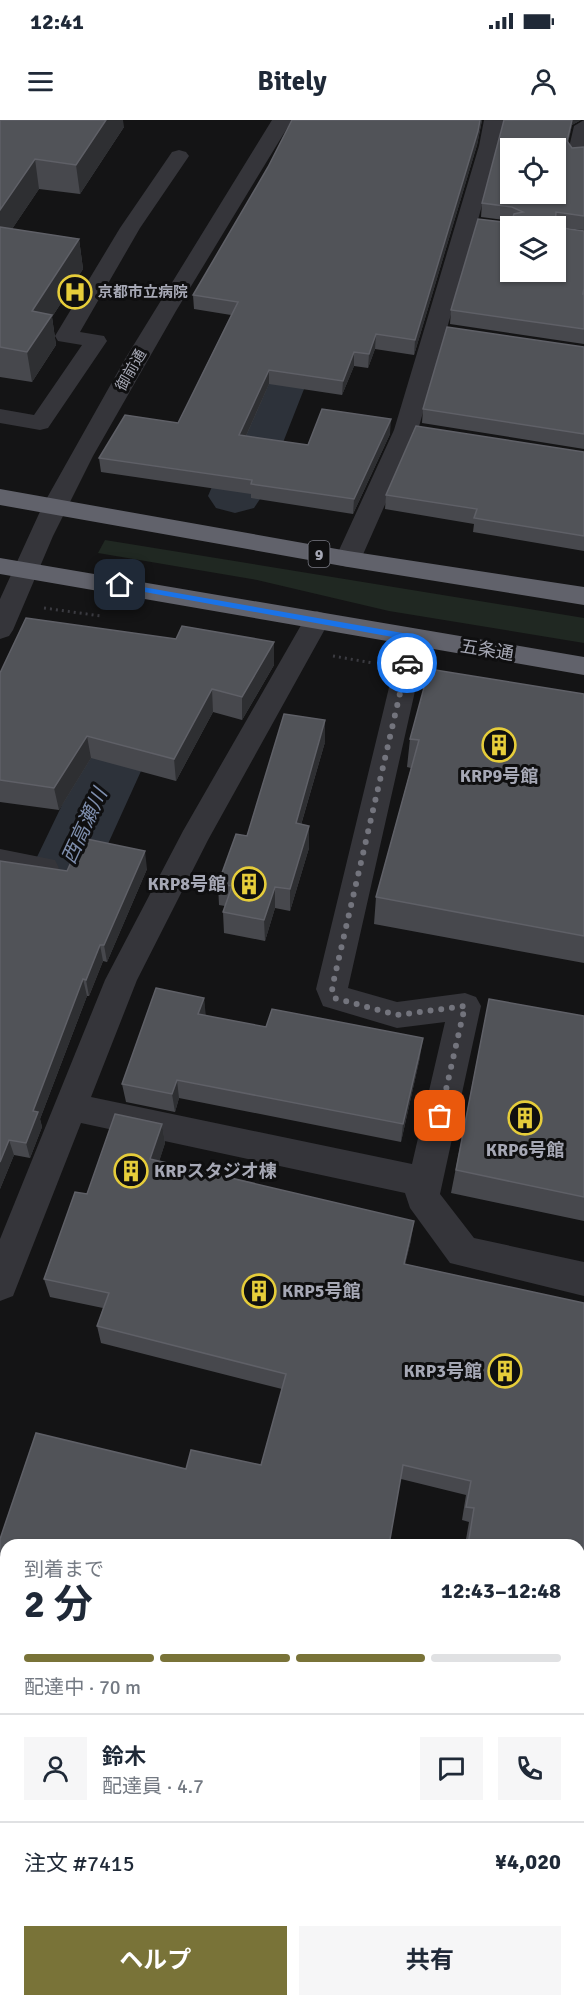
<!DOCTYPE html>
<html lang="ja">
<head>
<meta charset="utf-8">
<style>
	:root { --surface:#fff; --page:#f6f6f7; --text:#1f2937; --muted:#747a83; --line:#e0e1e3; --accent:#797338 }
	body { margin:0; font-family:Signika,"Noto Sans JP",sans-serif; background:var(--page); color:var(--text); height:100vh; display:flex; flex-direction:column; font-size:22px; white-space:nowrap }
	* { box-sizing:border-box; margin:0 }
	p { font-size:20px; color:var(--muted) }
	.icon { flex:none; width:33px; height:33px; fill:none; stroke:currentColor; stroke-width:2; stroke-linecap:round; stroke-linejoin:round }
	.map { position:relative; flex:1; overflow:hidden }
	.details { position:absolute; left:0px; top:1419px; width:585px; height:468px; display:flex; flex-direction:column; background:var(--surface); border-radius:18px 18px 0 0; box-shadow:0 2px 4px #0004 }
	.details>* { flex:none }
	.buttons { position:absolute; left:500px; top:18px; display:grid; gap:12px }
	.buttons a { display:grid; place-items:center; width:66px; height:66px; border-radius:0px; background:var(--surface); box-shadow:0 2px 4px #0004; font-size:30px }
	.pin { position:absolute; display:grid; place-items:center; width:51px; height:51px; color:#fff; margin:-26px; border-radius:12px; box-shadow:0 3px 9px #0006 }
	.courier { position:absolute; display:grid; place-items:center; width:60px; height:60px; margin:-30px; border:4px solid #1a73e8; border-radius:50%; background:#fff; color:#222; box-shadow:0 2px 8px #0007 }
	.headline em { font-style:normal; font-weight:700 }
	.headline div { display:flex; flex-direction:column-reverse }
	.headline { display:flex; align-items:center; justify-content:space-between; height:102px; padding:0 24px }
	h1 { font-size:39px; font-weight:700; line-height:45px }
	.bar { display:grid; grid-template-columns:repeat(4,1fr); gap:9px 6px; align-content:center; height:72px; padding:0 24px }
	.bar i { height:8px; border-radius:4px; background:var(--line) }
	.bar .current { background:var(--accent) }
	.bar p { grid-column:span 4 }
	.line { display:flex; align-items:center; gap:15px; padding:0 24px; border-top:2px solid var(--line) }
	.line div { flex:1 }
	.round { display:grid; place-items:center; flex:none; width:63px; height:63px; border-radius:0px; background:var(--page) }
	.button { display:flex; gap:12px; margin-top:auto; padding:12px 24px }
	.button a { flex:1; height:69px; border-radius:0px; background:var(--accent); color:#fff; font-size:24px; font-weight:700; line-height:69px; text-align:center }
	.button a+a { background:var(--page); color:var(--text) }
	.status { display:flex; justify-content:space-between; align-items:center; height:42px; padding:0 30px; background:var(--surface); direction:ltr }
	.status svg { height:16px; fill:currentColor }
	header { display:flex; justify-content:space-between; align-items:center; height:78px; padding:0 24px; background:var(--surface); font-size:27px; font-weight:700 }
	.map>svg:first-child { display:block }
</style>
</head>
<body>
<div class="status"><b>12:41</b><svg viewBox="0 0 49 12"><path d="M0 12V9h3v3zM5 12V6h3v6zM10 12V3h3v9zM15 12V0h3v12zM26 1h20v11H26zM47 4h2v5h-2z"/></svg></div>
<header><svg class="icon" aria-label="menu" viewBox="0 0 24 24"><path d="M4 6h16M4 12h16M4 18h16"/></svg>Bitely<svg class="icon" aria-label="person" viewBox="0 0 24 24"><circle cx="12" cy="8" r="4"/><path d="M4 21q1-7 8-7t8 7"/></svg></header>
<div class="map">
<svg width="584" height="1887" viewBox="0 0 584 1887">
	<rect width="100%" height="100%" fill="#141415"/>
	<!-- green -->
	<path fill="#202822" d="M105 420 584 498V523L389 491 257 460 98 433Z"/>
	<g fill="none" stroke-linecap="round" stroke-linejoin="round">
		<!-- river -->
		<path fill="#2d323a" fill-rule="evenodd" d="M317 0H361L327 40 325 57 348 121 350 152 262 376 254 388 235 393 216 388 208 376 304 152 302 121 281 57 284 37Z
			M155 533 176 539 185 554 25 907 0 916V814L125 554 134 539Z"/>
		<!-- path -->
		<path stroke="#3b3b41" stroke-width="3" stroke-dasharray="2 4" stroke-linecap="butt" d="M44 488 101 496
			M333 536 373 543"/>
		<!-- minor -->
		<path fill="#35353a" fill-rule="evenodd" d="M272 0H292L176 191 93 336 53 416 13 510 9 516 0 519V479L43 385 125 239Z
			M484 0H504L499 26 418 310 361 439 357 445 348 447 339 445 335 439 394 310 479 26Z
			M584 0V40H570L567 36 574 6Z
			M179 30 186 32 189 36 140 108 80 212 104 216 107 221 48 308 40 310 0 303V289L34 295 82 225 58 221 55 216 120 108 172 32Z
			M317 491 326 494 330 500 208 720 137 860 91 977 412 1044 445 902 397 908 323 886 316 869 401 518 405 512 414 509 423 512 427 518 348 868 397 882 465 873 476 877 481 886 440 1074 474 1118 584 1142V1176L450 1143 410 1088 405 1073 81 1003 13 1176 0 1181V1119L105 860 183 711 304 500 308 494Z
			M0 729 55 740 59 748 55 756 44 760 0 751Z
			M0 1801 6 1803V1849L0 1847Z
			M76 1881H122L121 1887H75Z"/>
		<!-- highway -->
		<path fill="#61626b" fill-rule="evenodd" d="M0 369 348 431 584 467V485L348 447 0 385Z
			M0 438 584 537V555L0 454Z"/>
	</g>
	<!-- wall -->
	<path fill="#47484d" d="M0 0 124 7 80 74 39 69 12 109 79 119 83 149 52 197 56 225 32 262 0 257Z
		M292 0H482L477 25 414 235 375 229 368 248 354 246 342 275 269 264 246 316 308 325 390 314 353 394 251 378V374L101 352 99 338 178 303 231 195 194 189 193 175 268 47Z
		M504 0H581L572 5 568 23 572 28 584 27V110L555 107 584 172V224L450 204 451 190 512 101 481 97 482 83Z
		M584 227V329L422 303 423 289Z
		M584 332V431L473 412 474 404 385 389 386 375Z
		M176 519 274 522V545L242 600 213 592 176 661 91 638 59 690 0 682V553Z
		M584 574V843L374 804 376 777 411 648 407 647 410 619Z
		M325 622 301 705 309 728 290 791 275 788 265 821 224 813 223 792 225 786 219 785 218 764 247 716Z
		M0 741 67 751 147 749 107 842 103 841 89 876H87L40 999 42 1007 30 1038 14 1035 0 1069Z
		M204 878 205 896 420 937 401 1022 179 978 175 992 126 982 122 964Z
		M489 879 584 896V1101L451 1073Z
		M162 1004 165 1023 159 1041 411 1120 405 1144 584 1183V1500L579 1498V1425H465L469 1402 462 1400 466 1375 401 1359 6 1425V1564L0 1563V1419L186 1349 261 1345 282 1269 101 1223 97 1206 103 1188 50 1177 44 1159 87 1074Z"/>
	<!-- shaded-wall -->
	<path fill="#2e2f32" d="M106 0H123L124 7 80 74 76 45Z
		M480 0H482L477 25 414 235 415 220Z
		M572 0H581L572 5 565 35Z
		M35 39 39 69 0 127V90Z
		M79 119 83 149 52 197 56 225 32 262 27 232 32 191Z
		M376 214 375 229 368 248 369 234Z
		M354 232V246L342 275 343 261Z
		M269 250V264L240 329 239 315Z
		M391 299 390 314 353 394 354 379Z
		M274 522V545L242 600V577Z
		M212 569 213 592 176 661 174 639Z
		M325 600V622L295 725 296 703Z
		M87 616 91 638 59 690 54 668Z
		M309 706V728L290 791V769Z
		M145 731 147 749 107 842 104 825Z
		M275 767V788L265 821 264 800Z
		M100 825 103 841 89 876 86 860Z
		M83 859 87 876 40 999 42 1007 30 1038 26 1023 33 991Z
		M204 878 206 897 198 894Z
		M423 918 420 937 401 1022 403 1004Z
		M177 960 179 978 175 992 172 974Z
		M162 1004 165 1023 154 1058 150 1039Z
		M9 1020 14 1035 0 1069V1042Z
		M414 1101 411 1120 401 1162 404 1144Z
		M1 1708 6 1711V1722L0 1719V1712Z
		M59 1881H66L64 1887H57Z"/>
	<!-- building -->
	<path fill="#515358" stroke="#5f6067" stroke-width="1.5" fill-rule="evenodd" d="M0 0H106L76 45 35 39 0 90Z
		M292 0H480L478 11 415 220 376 214 369 234 354 232 343 261 269 250 239 315 308 325 322 289 391 299 354 379 251 364 252 360 99 338 125 295 178 303 238 182 193 175 268 47Z
		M504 0H572L567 21 572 28 584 27V96L556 92 555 107 584 111V168L583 174H584V209L451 190 478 99 511 103 514 94 523 92 512 87 482 83ZM510 28H555V74H510ZM510 106H555V152H510Z
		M0 107 79 119 32 191 52 195 27 232 0 227Z
		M447 207 584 227V314L423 289Z
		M416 306 584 332V416L474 398 477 389 386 375Z
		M26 498 176 519 182 506 274 522 242 577 212 569 174 639 87 616 54 668 0 660V553Z
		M429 549 584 574V816L376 777 419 620 410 619Z
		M284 594 325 600 296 703 309 706 290 769 275 767 264 800 223 792 232 766 218 764 236 714 247 716Z
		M82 718 145 731 104 825H100L86 860 83 859 33 991 38 992 26 1023 9 1020 0 1042V741L67 751Z
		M156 868 204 878 198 894 266 907 272 889 423 918 403 1004 177 960 172 974 122 964Z
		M489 879 584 896V1077L456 1050Z
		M115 994 162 1004 150 1039 414 1101 404 1144 584 1183V1487L579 1486V1425H468L474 1388 466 1387 471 1361 403 1345 389 1425H6V1557L0 1555V1419L36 1313 186 1349 191 1330 261 1345 286 1254 97 1206 109 1173 44 1159 75 1072 87 1074Z
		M0 1658 6 1659V1709L1 1708 0 1712Z
		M0 1858 6 1860V1881H59L57 1887H0Z
		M361 1881H499L498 1887H360Z
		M161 1883 174 1887H160Z"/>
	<!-- route -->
	<path fill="#1a73e8" d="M120 463 414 515 418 518 411 543 407 546 403 543 409 520 117 467Z"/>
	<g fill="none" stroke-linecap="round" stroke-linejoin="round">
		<!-- done -->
		<path stroke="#73747d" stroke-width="6" stroke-dasharray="0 10.8" d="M407 543 332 868 334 878 397 895 465 886 440 996"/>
	</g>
	<!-- icons -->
	<defs>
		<symbol id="hospital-ring" viewBox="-11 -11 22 22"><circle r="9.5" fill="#0f0f10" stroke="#e6cd3a" stroke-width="1.5"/><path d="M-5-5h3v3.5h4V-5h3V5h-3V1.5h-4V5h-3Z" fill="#e6cd3a"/></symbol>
		<symbol id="building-ring" viewBox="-11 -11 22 22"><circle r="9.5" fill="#0f0f10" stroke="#e6cd3a" stroke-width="1.5"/><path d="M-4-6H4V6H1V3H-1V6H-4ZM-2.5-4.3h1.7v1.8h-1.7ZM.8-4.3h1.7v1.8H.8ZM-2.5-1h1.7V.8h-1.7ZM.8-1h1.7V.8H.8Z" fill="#e6cd3a"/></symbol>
	</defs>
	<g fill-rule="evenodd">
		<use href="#hospital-ring" x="56" y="153" width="38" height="38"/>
		<use href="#building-ring" x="480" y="606" width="38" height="38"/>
		<use href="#building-ring" x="230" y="745" width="38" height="38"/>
		<use href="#building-ring" x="506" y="979" width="38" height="38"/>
		<use href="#building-ring" x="112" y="1032" width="38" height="38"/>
		<use href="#building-ring" x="240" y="1152" width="38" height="38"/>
		<use href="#building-ring" x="486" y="1232" width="38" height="38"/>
	</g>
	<g text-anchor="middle" stroke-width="6" stroke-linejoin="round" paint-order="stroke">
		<!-- far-poi labels -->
		<g font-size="15" font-weight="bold" fill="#a6a8b5" stroke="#0f0f10" text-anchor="start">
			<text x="98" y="177">京都市立病院</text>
		</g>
		<!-- far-street labels -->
		<g font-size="15" fill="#a6a8b5" stroke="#0f0f10">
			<text transform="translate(131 250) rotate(-60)" y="5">御前通</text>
		</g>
		<!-- shield labels -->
		<rect fill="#0f0f10" stroke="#797a84" stroke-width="1.5" x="308.5" y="421" width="21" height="26" rx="4.5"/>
		<g font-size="16" font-weight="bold" fill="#a6a8b5">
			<text x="319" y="440">9</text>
		</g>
		<!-- street labels -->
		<g font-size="18" fill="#a6a8b5" stroke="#0f0f10">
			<text transform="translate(487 530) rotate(9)" y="6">五条通</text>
		</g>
		<!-- poi labels -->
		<g font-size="18" font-weight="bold" fill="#a6a8b5" stroke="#0f0f10">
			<text x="499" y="662">KRP9号館</text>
			<text x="226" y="770" text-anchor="end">KRP8号館</text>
			<text x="525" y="1036">KRP6号館</text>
			<text x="154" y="1057" text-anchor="start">KRPスタジオ棟</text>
			<text x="282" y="1177" text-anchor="start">KRP5号館</text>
			<text x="482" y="1257" text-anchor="end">KRP3号館</text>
		</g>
		<!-- water labels -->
		<g font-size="20" font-style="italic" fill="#7f8fae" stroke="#0f0f10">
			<text transform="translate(84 706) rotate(-65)" y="7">西高瀬川</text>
		</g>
	</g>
</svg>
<div class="buttons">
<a><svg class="icon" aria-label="locate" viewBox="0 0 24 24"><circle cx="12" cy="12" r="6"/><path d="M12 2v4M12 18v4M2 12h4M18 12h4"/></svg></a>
<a><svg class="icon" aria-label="layers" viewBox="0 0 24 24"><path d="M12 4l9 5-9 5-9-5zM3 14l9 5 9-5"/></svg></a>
</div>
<div class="pin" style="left:440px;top:996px;background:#ea580c"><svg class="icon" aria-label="bag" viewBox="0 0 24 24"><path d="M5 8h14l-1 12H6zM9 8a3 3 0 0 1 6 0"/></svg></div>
<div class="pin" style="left:120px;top:465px;background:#1f2937"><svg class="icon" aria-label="home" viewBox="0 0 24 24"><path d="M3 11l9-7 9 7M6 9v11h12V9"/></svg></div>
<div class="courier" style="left:407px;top:543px"><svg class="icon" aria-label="car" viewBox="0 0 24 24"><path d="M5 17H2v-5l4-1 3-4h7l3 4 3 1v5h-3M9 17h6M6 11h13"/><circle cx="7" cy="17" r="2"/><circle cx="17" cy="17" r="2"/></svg></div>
<section class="details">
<div class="headline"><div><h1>2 分</h1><p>到着まで</p></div><em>12:43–12:48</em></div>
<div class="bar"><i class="current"></i><i class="current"></i><i class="current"></i><i></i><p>配達中 · 70 m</p></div>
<div class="line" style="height:108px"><a class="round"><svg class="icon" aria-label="person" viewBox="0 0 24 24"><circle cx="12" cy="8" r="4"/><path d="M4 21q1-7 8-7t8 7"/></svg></a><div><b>鈴木</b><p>配達員 · 4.7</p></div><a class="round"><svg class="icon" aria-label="chat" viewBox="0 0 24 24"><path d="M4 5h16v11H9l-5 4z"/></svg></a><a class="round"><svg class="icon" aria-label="phone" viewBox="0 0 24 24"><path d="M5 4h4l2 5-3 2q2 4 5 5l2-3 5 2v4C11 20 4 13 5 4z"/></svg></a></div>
<div class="line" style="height:78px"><div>注文 #7415</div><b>¥4,020</b></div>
<div class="button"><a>ヘルプ</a><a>共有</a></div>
</section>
</div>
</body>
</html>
